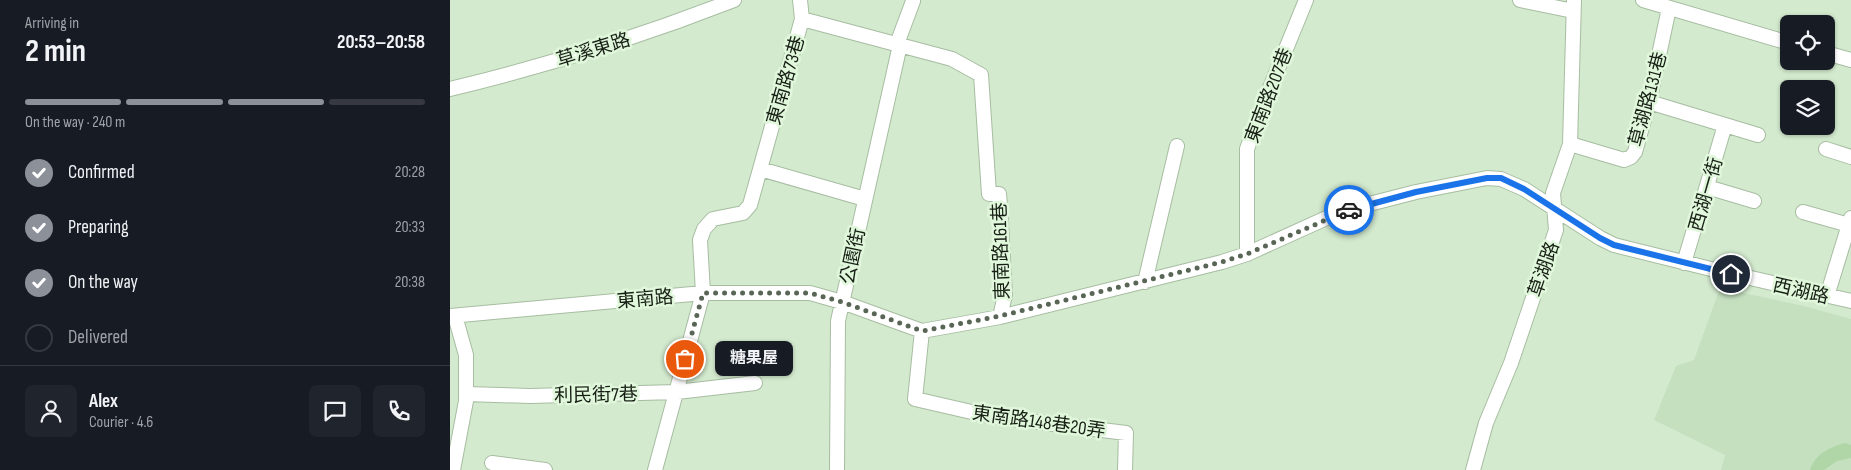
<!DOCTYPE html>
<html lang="en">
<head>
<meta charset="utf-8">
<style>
	:root { --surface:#171b24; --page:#20242c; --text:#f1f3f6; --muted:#9ea1a6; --line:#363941; --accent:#8c9099 }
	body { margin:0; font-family:"Sofia Sans Condensed","Noto Sans TC",sans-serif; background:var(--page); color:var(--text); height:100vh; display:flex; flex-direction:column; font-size:19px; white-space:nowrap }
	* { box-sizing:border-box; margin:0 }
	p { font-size:16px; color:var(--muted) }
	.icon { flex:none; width:28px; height:28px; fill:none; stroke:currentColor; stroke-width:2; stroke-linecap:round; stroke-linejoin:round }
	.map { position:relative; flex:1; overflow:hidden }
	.panel { display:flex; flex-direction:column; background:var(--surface); width:450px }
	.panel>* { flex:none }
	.buttons { position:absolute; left:1330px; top:15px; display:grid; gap:10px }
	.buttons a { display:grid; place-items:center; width:55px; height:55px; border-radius:8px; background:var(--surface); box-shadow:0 1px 4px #0004; font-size:25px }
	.pin { position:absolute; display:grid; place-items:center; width:42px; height:42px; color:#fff; margin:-21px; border:2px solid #fff; border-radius:50%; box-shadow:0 1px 5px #0007 }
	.courier { position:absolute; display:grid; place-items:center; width:50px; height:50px; margin:-25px; border:4px solid #1a73e8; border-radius:50%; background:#fff; color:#222; box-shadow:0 1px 6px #0007 }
	.bubble { position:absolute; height:35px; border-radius:8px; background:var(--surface); box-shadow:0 1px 4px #0004; font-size:16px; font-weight:700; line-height:35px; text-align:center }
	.overview em { font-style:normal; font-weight:700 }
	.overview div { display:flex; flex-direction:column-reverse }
	.overview { display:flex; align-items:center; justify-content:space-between; height:85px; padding:0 25px }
	h1 { font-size:32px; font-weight:700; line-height:38px }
	.bar { display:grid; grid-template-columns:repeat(4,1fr); gap:8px 5px; align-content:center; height:60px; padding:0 25px }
	.bar i { height:6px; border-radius:4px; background:var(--line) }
	.bar .selected { background:var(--accent) }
	.bar p { grid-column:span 4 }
	.line { display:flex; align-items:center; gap:12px; padding:0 25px; border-top:1px solid var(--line) }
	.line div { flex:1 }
	.round { display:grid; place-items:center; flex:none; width:52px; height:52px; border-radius:8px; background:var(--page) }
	ol { padding:0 25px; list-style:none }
	li { display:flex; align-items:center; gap:15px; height:55px }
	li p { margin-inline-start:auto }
	li .icon { padding:5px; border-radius:50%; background:var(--accent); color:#fff; stroke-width:4 }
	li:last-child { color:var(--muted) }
	li i { width:28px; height:28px; border:2px solid var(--line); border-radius:50% }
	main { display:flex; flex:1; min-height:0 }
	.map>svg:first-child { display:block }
</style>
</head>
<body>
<main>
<section class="panel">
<div class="overview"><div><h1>2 min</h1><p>Arriving in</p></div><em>20:53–20:58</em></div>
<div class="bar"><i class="selected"></i><i class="selected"></i><i class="selected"></i><i></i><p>On the way · 240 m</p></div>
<ol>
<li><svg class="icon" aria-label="check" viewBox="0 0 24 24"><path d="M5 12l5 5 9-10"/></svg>Confirmed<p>20:28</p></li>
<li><svg class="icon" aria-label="check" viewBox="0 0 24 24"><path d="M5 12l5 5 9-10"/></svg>Preparing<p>20:33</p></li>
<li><svg class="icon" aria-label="check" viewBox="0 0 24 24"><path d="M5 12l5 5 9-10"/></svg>On the way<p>20:38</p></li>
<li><i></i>Delivered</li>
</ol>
<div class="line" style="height:90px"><a class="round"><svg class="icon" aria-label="person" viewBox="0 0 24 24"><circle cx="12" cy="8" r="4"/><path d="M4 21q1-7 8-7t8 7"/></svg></a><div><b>Alex</b><p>Courier · 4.6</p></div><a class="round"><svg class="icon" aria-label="chat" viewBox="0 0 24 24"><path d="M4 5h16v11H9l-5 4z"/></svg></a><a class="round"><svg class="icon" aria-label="phone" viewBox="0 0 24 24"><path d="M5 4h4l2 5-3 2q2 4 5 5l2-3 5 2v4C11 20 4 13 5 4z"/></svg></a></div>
</section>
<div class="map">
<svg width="1401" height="470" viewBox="0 0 1401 470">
	<rect width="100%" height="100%" fill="#d3eace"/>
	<!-- built -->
	<path fill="#c4e0bf" d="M1270 288 1354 306 1401 319V470H1271L1275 455 1204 420 1226 366 1244 360Z"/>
	<!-- green -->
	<path fill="#b0d6a7" d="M1395 443 1401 445V458L1387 461 1374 470H1360C1365 454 1380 447 1395 443Z"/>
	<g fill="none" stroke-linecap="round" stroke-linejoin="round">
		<defs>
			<path id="minor" d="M350 0 352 19
				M1070 0 1123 11
				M1193 0 1339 43
				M447 44 463 1
				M1376 53 1401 60
				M0 89C96 66 192 36 284 0
				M1199 102 1308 135
				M1120 144 1174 160 1181 157 1185 152 1199 102 1219 8
				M1376 149 1401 157
				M310 169 415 199
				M1257 187 1304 201
				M1353 212 1399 225
				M797 254V149L813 105 856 0
				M1234 263 1275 125
				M695 282 727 146
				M1377 296 1401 218
				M0 316 253 293H360L392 302 472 331 550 317 772 262 797 254 892 211 966 192 1037 178 1051 179 1074 189 1150 238 1164 245 1261 269 1401 301
				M472 331 465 399 539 416 676 433 675 470
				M16 394 80 396 227 392 305 383
				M42 463 95 470
				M3 470 16 401V355L5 316
				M205 470 253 293 250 240 254 229 263 219 293 213 300 205 352 19 502 59 531 75 539 194H549L550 205 555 295 550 317
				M387 470 388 321 450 45
				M1023 470 1036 423 1061 363 1106 230 1103 193 1120 144 1124 0"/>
		</defs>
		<!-- minor casing -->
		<use href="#minor" stroke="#a7bda2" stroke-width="16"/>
		<!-- minor -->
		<use href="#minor" stroke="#fff" stroke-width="14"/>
	</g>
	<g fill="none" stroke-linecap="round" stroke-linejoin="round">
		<!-- done -->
		<path stroke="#596656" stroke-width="5" stroke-dasharray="0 9" d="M235 359 253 293H360L392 302 472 331 550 316 772 262 797 254 899 210"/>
		<!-- route -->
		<path stroke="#1a73e8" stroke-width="6" d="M899 210 966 192 1037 178H1051L1074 189 1150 238 1164 245 1281 274"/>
	</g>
	<g text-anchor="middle" stroke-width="5" stroke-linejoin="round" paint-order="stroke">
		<!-- street labels -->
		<g font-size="19" fill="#171f15" stroke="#e0f7db">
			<text transform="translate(143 49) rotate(-17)" y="7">草溪東路</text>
			<text transform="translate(335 80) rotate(-74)" y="7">東南路73巷</text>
			<text transform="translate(818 95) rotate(-69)" y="7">東南路207巷</text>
			<text transform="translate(1197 99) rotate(-75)" y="7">草湖路131巷</text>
			<text transform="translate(1255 194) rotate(-74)" y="7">西湖一街</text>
			<text transform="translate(550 251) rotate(-92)" y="7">東南路161巷</text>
			<text transform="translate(402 256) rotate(-78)" y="7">公園街</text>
			<text transform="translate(1093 269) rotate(-71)" y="7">草湖路</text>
			<text transform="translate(1351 290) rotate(13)" y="7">西湖路</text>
			<text transform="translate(195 298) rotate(-5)" y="7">東南路</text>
			<text transform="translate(146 394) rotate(-1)" y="7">利民街7巷</text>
			<text transform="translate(589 421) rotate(8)" y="7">東南路148巷20弄</text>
		</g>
	</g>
</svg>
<div class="buttons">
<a><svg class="icon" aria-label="locate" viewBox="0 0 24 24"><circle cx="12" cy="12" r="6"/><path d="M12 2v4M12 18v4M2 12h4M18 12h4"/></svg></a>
<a><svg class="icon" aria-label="layers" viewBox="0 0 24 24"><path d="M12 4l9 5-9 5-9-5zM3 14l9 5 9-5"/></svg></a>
</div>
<div class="pin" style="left:235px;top:359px;background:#ea580c"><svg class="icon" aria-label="bag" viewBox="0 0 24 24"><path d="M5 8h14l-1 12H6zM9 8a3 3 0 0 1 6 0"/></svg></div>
<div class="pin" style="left:1281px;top:274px;background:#1f2937"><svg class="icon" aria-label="home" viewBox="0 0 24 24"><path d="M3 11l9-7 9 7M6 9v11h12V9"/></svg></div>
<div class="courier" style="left:899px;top:210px"><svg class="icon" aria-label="car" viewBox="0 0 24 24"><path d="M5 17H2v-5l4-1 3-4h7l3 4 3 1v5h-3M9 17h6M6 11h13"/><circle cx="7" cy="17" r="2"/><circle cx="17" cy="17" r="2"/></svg></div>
<div class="bubble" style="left:265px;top:341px;width:78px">糖果屋</div>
</div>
</main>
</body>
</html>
